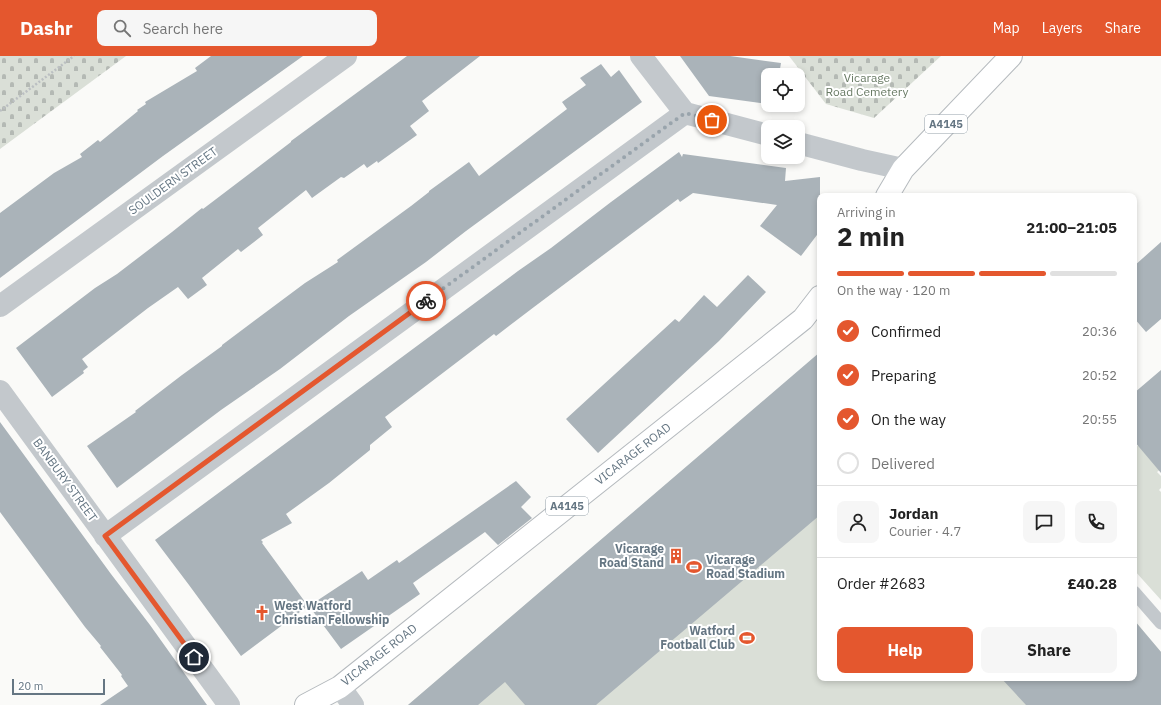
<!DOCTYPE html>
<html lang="en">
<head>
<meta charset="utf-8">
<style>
	:root { --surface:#fff; --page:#f6f6f6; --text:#222; --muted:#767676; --line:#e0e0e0; --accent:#e4572e }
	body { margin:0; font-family:"IBM Plex Sans",sans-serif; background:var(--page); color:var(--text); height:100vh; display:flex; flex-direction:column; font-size:15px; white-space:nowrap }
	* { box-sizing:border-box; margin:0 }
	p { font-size:13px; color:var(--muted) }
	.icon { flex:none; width:22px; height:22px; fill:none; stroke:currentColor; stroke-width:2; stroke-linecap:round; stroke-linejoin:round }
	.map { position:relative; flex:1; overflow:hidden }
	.sheet { position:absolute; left:817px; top:137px; width:320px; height:488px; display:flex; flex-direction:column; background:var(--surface); border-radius:8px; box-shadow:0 2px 6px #0003 }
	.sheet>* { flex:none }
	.controls { position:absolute; left:761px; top:12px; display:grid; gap:8px }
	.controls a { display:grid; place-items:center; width:44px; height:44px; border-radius:8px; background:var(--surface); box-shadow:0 2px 6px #0003; font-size:20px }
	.scale { position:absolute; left:12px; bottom:10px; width:93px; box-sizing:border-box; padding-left:4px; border:2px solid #657683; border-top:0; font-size:11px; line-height:14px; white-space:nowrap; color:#657683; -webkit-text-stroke:3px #fff; paint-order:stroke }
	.pin { position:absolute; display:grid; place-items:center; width:34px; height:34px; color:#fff; margin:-17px; border:2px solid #fff; border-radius:50%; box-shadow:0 1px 4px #0007 }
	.courier { position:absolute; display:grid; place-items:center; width:40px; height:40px; margin:-20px; border:3px solid #e4572e; border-radius:50%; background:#fff; color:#222; box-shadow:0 1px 5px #0007 }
	.headline em { font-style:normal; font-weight:800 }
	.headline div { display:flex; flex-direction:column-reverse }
	.headline { display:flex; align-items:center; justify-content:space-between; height:68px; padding:0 20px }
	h1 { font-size:26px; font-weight:800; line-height:30px }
	.bar { display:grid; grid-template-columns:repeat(4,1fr); gap:6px 4px; align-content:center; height:48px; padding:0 20px }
	.bar i { height:5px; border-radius:3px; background:var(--line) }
	.bar .on { background:var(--accent) }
	.bar p { grid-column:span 4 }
	.line { display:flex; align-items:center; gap:10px; padding:0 20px; border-top:1px solid var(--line) }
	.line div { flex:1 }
	.round { display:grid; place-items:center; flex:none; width:42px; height:42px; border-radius:8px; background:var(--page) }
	ol { padding:0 20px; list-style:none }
	li { display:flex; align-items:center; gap:12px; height:44px }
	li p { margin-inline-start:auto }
	li .icon { padding:4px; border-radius:50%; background:var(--accent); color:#fff; stroke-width:4 }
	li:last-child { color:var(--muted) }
	li i { width:22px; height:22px; border:2px solid var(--line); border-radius:50% }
	.button { display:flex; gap:8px; margin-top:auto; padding:8px 20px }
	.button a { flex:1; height:46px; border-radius:8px; background:var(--accent); color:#fff; font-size:16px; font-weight:800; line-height:46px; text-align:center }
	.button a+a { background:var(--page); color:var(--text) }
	header { display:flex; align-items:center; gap:24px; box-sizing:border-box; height:56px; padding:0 20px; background:var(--accent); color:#fff }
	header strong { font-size:19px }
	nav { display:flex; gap:22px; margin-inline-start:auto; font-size:14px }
	.search { width:280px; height:36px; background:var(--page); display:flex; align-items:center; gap:10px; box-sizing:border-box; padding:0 14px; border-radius:8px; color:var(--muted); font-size:15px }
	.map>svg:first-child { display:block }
</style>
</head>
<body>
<header>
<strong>Dashr</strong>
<div class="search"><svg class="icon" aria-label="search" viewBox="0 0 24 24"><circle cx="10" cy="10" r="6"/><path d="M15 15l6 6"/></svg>Search here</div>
<nav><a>Map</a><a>Layers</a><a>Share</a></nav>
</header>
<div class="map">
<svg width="1161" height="649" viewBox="0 0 1161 649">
	<defs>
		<pattern id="cemetery-stones" width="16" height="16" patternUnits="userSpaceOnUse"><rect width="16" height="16" fill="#dadfd7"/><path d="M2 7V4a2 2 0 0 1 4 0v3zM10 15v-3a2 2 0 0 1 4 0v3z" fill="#b4b9b4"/></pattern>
	</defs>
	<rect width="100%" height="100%" fill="#fafaf8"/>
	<!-- green -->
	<path fill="#dadfd7" d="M820 297V622H1134V564L1161 596V649H408Z
		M1141 387 1161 413 1157 416 1161 420V432L1159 434 1161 436V544L1134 514V393Z"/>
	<!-- cemetery -->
	<path fill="url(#cemetery-stones)" d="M0 0H126L0 93Z
		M789 0H941L874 62 826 48Z"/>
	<!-- building -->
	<path fill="#aab3b9" d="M211 0H303L163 100 0 222V157L54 117 82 101 80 98 98 84 100 86 138 55 137 54 146 48 145 46 197 15 195 12Z
		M407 0H480L422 45 429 55 410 70 417 79 378 107 377 105 367 112 364 108 344 122 341 121 312 142 306 134 258 172 263 179 241 196 238 193 202 222 207 229 188 243 178 231 148 252 82 303 88 311 83 315 84 317 52 341 16 292 95 232 117 218 172 176 202 152 203 153 291 86V85Z
		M680 0H730L781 7 779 19H768V48L709 40Z
		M601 8 611 21 619 14 642 46 466 175 426 206 349 260 280 313 221 354 117 432 87 390 136 356 135 355 182 319 222 290V289L305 227 338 206 337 204 411 150 429 136V135L469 106 479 120 567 53 562 46 586 29 580 22Z
		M798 25 803 26 799 52 779 49H798Z
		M679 96 682 101 683 98 786 112 785 125 820 121V175L801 200 760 170 777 149 693 137 680 146 678 143 534 251 496 280 494 278 385 361 392 371 370 389V394L329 427 286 458 292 467 261 484 263 486 262 487 308 550 241 600 189 529 155 484 518 215 551 192 611 146Z
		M1161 186V263L1146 276 1134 262V210Z
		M748 219 766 236 719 285 598 397 566 363 675 263 679 266 704 239 717 251Z
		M820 296V459L596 649H525L505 626 478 649H408Z
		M1161 314V417L1134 385V337Z
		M0 366 111 518 150 569 207 649H100L128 630 121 620 122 619 100 591 101 590 85 571 0 456Z
		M516 425 531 441 521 451 532 462 498 489 485 476 413 527 420 538 341 593 309 550 362 515 368 524 397 504 399 507Z
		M1134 564 1161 596V649H1026L1001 622H1134Z"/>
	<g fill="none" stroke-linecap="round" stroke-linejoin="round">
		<defs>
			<path id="primary" d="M887 140 903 113 1011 0
				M306 649 340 631 803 263 820 241"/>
		</defs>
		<!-- primary casing -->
		<use href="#primary" stroke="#b5babe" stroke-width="24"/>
		<!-- path -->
		<path stroke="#bbbfc2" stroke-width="2.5" stroke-dasharray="2 2" stroke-linecap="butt" d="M0 55 74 0"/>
		<!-- lane -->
		<path stroke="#c3c8cc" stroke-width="13" d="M1134 536 1161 567"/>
		<!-- street -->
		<path stroke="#c3c8cc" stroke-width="22" d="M641 0 685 57
			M798 87 862 104 903 113
			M0 250 346 0
			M0 335 229 649
			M105 480 685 57 768 79
			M340 631 353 649"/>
		<!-- primary -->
		<use href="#primary" stroke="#fff" stroke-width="22"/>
	</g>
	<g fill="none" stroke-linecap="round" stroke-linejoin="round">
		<!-- done -->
		<path stroke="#99a4ac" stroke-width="4" stroke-dasharray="0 7.2" d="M426 245 685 57 712 64"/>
		<!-- route -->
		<path stroke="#e4572e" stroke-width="5" d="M194 601 105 480 426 245"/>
	</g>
	<!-- icons -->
	<defs>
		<symbol id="building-bare" viewBox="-9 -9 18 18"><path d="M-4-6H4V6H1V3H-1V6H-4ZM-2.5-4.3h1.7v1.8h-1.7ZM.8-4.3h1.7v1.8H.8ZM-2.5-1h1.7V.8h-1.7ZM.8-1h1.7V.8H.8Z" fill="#e4572e" stroke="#fff" stroke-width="2.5" paint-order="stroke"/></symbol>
		<symbol id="stadium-bare" viewBox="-9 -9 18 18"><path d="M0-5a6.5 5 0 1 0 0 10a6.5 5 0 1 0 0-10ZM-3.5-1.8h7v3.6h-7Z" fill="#e4572e" stroke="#fff" stroke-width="2.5" paint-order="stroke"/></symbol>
		<symbol id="church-bare" viewBox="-9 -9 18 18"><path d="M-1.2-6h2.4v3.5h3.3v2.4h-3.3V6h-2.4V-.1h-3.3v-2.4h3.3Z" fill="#e4572e" stroke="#fff" stroke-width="2.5" paint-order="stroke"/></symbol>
	</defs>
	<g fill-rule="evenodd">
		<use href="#building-bare" x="665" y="489" width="22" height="22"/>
		<use href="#stadium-bare" x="683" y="500" width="22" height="22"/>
		<use href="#church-bare" x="251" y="546" width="22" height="22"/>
		<use href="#stadium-bare" x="736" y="571" width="22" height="22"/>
	</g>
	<g text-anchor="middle" stroke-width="4" stroke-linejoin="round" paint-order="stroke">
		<!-- shield labels -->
		<g fill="#fff" stroke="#939fa8" stroke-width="1">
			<rect x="925" y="59" width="42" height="18" rx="3"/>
			<rect x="546" y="441" width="42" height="18" rx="3"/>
		</g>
		<g font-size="11" font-weight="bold" fill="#657683">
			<text x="946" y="72">A4145</text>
			<text x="567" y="454">A4145</text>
		</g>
		<!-- park labels -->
		<g font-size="12" fill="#687a64" stroke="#fff">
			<text x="867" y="26">Vicarage<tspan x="867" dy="14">Road Cemetery</tspan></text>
		</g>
		<!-- street labels -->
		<g font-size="12" fill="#657683" stroke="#fff">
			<text transform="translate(173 125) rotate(-36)" y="4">SOULDERN STREET</text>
			<text transform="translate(633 398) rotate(-38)" y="4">VICARAGE ROAD</text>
			<text transform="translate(65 424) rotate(54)" y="4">BANBURY STREET</text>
			<text transform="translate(379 599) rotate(-38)" y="4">VICARAGE ROAD</text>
		</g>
		<!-- poi labels -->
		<g font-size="12" font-weight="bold" fill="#657683" stroke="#fff" text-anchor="end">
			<text x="664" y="497">Vicarage<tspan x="664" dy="14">Road Stand</tspan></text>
			<text x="706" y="508" text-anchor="start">Vicarage<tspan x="706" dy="14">Road Stadium</tspan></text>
			<text x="274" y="554" text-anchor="start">West Watford<tspan x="274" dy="14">Christian Fellowship</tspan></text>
			<text x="735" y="579">Watford<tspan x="735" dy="14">Football Club</tspan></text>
		</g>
	</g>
</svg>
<div class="controls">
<a><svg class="icon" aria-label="locate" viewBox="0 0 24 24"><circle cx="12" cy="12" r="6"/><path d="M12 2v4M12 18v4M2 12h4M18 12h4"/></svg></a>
<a><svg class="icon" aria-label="layers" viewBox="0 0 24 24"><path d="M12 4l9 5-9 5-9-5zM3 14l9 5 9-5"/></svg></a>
</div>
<div class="scale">20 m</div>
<div class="pin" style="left:712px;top:64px;background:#ea580c"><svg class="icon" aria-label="bag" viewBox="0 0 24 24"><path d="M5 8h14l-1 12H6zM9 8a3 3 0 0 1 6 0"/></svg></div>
<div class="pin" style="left:194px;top:601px;background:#1f2937"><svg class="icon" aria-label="home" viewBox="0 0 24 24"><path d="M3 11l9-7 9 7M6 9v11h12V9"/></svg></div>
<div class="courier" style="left:426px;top:245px"><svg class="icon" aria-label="bike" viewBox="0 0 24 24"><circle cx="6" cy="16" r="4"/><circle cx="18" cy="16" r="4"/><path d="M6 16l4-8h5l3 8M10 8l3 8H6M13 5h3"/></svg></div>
<section class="sheet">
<div class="headline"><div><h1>2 min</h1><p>Arriving in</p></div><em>21:00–21:05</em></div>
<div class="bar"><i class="on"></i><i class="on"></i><i class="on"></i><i></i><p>On the way · 120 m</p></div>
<ol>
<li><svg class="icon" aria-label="check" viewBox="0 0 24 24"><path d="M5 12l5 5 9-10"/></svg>Confirmed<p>20:36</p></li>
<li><svg class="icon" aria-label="check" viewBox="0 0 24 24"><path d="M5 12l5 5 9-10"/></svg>Preparing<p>20:52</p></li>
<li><svg class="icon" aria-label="check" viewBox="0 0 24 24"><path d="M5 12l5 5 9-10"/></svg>On the way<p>20:55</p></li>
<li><i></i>Delivered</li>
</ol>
<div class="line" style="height:72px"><a class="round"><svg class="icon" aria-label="person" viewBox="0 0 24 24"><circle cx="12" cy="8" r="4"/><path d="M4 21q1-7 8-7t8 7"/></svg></a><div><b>Jordan</b><p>Courier · 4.7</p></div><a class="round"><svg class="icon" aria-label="chat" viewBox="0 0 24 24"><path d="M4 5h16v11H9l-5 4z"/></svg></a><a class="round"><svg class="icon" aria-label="phone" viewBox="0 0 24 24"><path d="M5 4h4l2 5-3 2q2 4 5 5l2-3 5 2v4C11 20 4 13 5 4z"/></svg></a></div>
<div class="line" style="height:52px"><div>Order #2683</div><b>£40.28</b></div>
<div class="button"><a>Help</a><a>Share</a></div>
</section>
</div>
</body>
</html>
